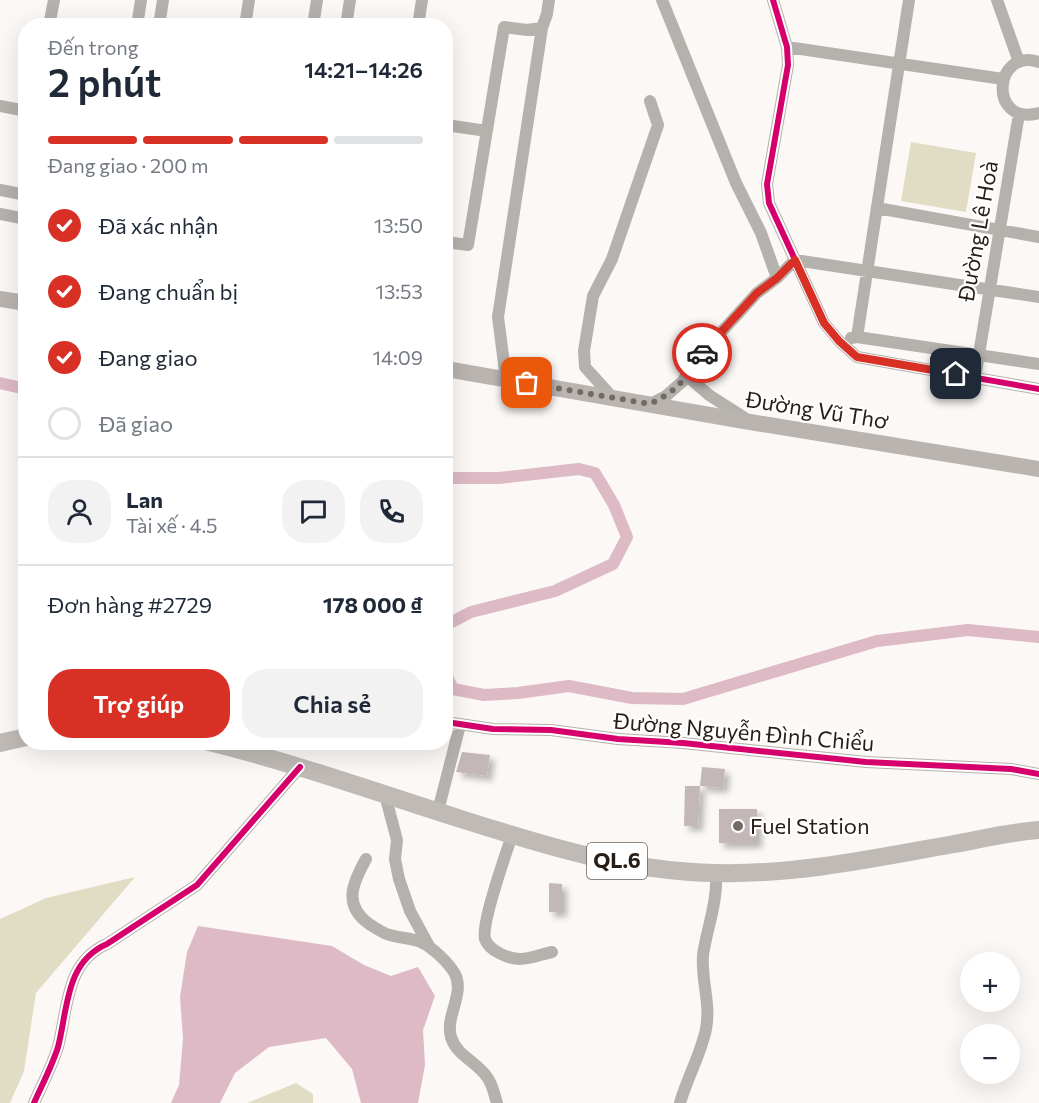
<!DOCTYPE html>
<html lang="vi">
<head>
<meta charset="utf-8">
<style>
	:root { --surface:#fff; --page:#f2f2f3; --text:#1f2937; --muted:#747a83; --line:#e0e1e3; --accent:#d93025 }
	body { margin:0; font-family:Commissioner,sans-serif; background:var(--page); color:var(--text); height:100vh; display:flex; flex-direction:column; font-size:22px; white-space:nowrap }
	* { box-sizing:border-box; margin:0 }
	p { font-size:20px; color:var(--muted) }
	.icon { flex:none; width:33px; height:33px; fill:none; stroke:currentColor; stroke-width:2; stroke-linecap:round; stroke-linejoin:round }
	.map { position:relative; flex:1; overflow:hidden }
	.drawer { position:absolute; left:18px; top:18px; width:435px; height:732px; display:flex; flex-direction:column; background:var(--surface); border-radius:24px; box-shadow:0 6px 24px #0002 }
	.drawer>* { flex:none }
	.controls { position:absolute; left:960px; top:952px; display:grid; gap:12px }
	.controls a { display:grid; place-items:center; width:60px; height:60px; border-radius:50%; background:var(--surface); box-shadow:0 6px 24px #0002; font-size:30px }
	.pin { position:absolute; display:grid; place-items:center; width:51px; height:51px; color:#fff; margin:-26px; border-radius:12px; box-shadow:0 3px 9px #0006 }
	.courier { position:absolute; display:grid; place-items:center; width:60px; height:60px; margin:-30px; border:4px solid #d93025; border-radius:50%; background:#fff; color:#222; box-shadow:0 2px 8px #0007 }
	.summary em { font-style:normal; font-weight:600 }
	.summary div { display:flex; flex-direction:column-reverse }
	.summary { display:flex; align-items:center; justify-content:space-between; height:102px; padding:0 30px }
	h1 { font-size:39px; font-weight:600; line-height:45px }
	.bar { display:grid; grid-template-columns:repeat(4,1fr); gap:9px 6px; align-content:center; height:72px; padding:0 30px }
	.bar i { height:8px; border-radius:4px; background:var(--line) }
	.bar .active { background:var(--accent) }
	.bar p { grid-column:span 4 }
	.line { display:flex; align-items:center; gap:15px; padding:0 30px; border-top:2px solid var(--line) }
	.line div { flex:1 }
	.round { display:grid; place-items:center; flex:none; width:63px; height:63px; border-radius:24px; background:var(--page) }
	ol { padding:0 30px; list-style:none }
	li { display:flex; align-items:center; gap:18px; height:66px }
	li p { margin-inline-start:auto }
	li .icon { padding:6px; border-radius:50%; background:var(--accent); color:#fff; stroke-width:4 }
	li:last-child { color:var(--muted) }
	li i { width:33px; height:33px; border:3px solid var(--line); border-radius:50% }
	.action { display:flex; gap:12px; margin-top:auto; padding:12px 30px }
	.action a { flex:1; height:69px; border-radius:24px; background:var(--accent); color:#fff; font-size:24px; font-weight:600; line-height:69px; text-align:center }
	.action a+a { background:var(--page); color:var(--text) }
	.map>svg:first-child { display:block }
</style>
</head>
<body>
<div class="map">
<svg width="1039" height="1103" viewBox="0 0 1039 1103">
	<defs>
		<filter id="shadow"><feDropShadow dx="5" dy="5" stdDeviation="3" flood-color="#0004"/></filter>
	</defs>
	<rect width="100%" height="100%" fill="#fbf8f6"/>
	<!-- green -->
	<path fill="#e0ddc4" d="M911 142 976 153 966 212 901 201Z
		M135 877 36 993 24 1071 10 1103H0V919L46 898Z
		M296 1083 313 1094V1103H247Z"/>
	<!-- water -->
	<path fill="#ddbac5" d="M198 926 332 946 364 965 391 976 418 967 435 996 423 1030 425 1065 418 1103H361L352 1069 326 1038 269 1047 235 1073 220 1103H171L179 1085 183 1039 180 997 187 952Z"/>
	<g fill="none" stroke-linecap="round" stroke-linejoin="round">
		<!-- canal -->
		<path stroke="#ddbac5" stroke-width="12" d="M0 383 26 389
			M446 478H499L579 469 595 473 614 505 627 537 613 564 555 591 471 612 446 625
			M446 675 453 689 484 695 518 693 569 686 632 698 683 699 877 641 968 630 1039 637"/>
	</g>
	<!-- building -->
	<path fill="#c3b8b7" filter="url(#shadow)" d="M462 752 490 755 487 776 456 772Z
		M702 767 725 769 723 788 700 786Z
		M685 786H700L698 826H684Z
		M719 809H757V843H719Z
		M549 883 562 884V912H549Z"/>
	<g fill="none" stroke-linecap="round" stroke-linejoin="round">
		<!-- minor -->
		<path stroke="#b5b2ae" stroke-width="12" d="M773 0 787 47 788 65 767 184 769 203 824 323 839 341 857 357 1039 389
			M997 0 1019 62
			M49 26 54 0
			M137 26 141 0
			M159 26 163 0
			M245 26 249 0
			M313 26 317 0
			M346 26 350 0
			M418 26 422 0
			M787 47 1003 79
			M1039 62C993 47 988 127 1039 113
			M0 106 26 111
			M446 125 487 131
			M0 190 26 195
			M877 208 1039 237
			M0 214 26 219
			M446 242 468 245 504 27 527 30 542 28 547 14 549 0
			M795 260 1039 297
			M777 278 795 260
			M857 337 909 0
			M851 338 857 337 1039 364
			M686 375 709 395 748 420
			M975 378 1019 114
			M506 379 498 317 542 28
			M613 398 585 367 584 351 593 296 612 259 658 125 650 101
			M650 404 666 396 683 381 694 362 757 293 777 278 761 233 736 183 662 0
			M446 722 493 729 551 730 618 739 683 743 866 762 1011 769 1039 774
			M385 795 397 840 395 859 399 879 410 911 429 946
			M438 811 460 725
			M512 835C506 854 481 923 485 939 489 951 509 959 520 959 531 959 542 954 552 952
			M366 859C352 884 343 905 369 924 376 928 382 933 390 935 400 938 411 938 421 942 432 947 449 963 455 974 465 994 445 1016 451 1037 456 1055 477 1062 487 1077 493 1085 494 1094 497 1103
			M34 1103C42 1085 52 1066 58 1047 68 1009 65 962 107 944L197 885 300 767
			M680 1103C687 1078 701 1054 706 1029 711 1004 701 980 703 955 707 928 718 901 716 873"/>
		<!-- major -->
		<path stroke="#b9b4b0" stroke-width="16" d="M0 299 26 303
			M446 369 750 422 1039 469"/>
		<!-- highway -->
		<path stroke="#bfbab5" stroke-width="18" d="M209 742C295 763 379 793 464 820 546 846 630 872 716 873 796 875 876 858 954 844 982 839 1011 832 1039 830
			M0 743 26 737"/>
		<defs>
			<path id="cycleway" d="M773 0 787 47 788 65 767 184 769 203 824 323 839 341 857 357 1039 389
				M446 722 493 729 551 730 618 739 683 743 866 762 1011 769 1039 774
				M34 1103C42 1085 52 1066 58 1047 68 1009 65 962 107 944L197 885 300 767"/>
		</defs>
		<!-- cycleway casing -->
		<use href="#cycleway" stroke="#fff" stroke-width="10"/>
		<!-- cycleway -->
		<use href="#cycleway" stroke="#d6006c" stroke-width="6"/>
	</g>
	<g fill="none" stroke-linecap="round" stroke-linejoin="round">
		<!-- done -->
		<path stroke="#736a64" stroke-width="6" stroke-dasharray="0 10.8" d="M527 383 650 404C662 398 674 391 682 381 690 372 694 362 702 353"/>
		<!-- route -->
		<path stroke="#d93025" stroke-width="8" d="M702 353 757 293 777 278 795 260 824 323 839 341 857 357 956 374"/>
	</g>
	<!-- markers -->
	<circle fill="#736a64" stroke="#fff" stroke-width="2" cx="738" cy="826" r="6"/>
	<g text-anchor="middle" stroke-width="4.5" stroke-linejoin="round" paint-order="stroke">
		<!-- shield labels -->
		<rect fill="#fff" stroke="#6a615c" stroke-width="1.5" x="587" y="843" width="60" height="36" rx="4.5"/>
		<g font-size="21" font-weight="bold" fill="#2a1d16">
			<text x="617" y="868">QL.6</text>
		</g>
		<!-- street labels -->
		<g font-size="22" fill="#2a1d16" stroke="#fff">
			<text transform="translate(978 231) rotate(-80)" y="8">Đường Lê Hoà</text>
			<text transform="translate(817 410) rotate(9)" y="8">Đường Vũ Thơ</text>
			<text transform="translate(744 732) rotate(5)" y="8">Đường Nguyễn Đình Chiểu</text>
		</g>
		<!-- poi labels -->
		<g font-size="22" fill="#2a1d16" stroke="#fff" text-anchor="start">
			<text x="750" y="834">Fuel Station</text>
		</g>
	</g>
</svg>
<div class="controls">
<a>+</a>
<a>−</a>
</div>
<div class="pin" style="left:527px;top:383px;background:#ea580c"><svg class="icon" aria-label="bag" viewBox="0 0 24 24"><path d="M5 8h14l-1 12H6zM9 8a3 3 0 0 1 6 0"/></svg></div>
<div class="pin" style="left:956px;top:374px;background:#1f2937"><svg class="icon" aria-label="home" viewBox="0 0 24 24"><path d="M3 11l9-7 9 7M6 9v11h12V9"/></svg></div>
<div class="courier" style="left:702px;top:353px"><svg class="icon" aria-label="car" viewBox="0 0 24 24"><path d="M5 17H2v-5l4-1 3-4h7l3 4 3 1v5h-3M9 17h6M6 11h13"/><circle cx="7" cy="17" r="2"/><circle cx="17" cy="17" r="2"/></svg></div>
<section class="drawer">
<div class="summary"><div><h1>2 phút</h1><p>Đến trong</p></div><em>14:21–14:26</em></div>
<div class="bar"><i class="active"></i><i class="active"></i><i class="active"></i><i></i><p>Đang giao · 200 m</p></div>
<ol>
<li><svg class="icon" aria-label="check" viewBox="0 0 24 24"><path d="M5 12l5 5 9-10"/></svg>Đã xác nhận<p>13:50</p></li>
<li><svg class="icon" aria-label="check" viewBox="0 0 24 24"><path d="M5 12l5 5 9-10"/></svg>Đang chuẩn bị<p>13:53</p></li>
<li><svg class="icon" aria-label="check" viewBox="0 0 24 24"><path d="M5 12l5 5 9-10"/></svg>Đang giao<p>14:09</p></li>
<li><i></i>Đã giao</li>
</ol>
<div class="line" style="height:108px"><a class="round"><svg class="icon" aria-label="person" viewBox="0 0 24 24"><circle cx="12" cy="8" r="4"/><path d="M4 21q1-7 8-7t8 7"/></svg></a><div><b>Lan</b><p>Tài xế · 4.5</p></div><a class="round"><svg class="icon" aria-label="chat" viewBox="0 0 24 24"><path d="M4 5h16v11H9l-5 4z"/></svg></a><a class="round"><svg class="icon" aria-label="phone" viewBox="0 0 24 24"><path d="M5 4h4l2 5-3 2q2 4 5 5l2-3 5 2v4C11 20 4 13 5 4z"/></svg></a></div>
<div class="line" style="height:78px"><div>Đơn hàng #2729</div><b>178 000 ₫</b></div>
<div class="action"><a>Trợ giúp</a><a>Chia sẻ</a></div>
</section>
</div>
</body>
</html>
